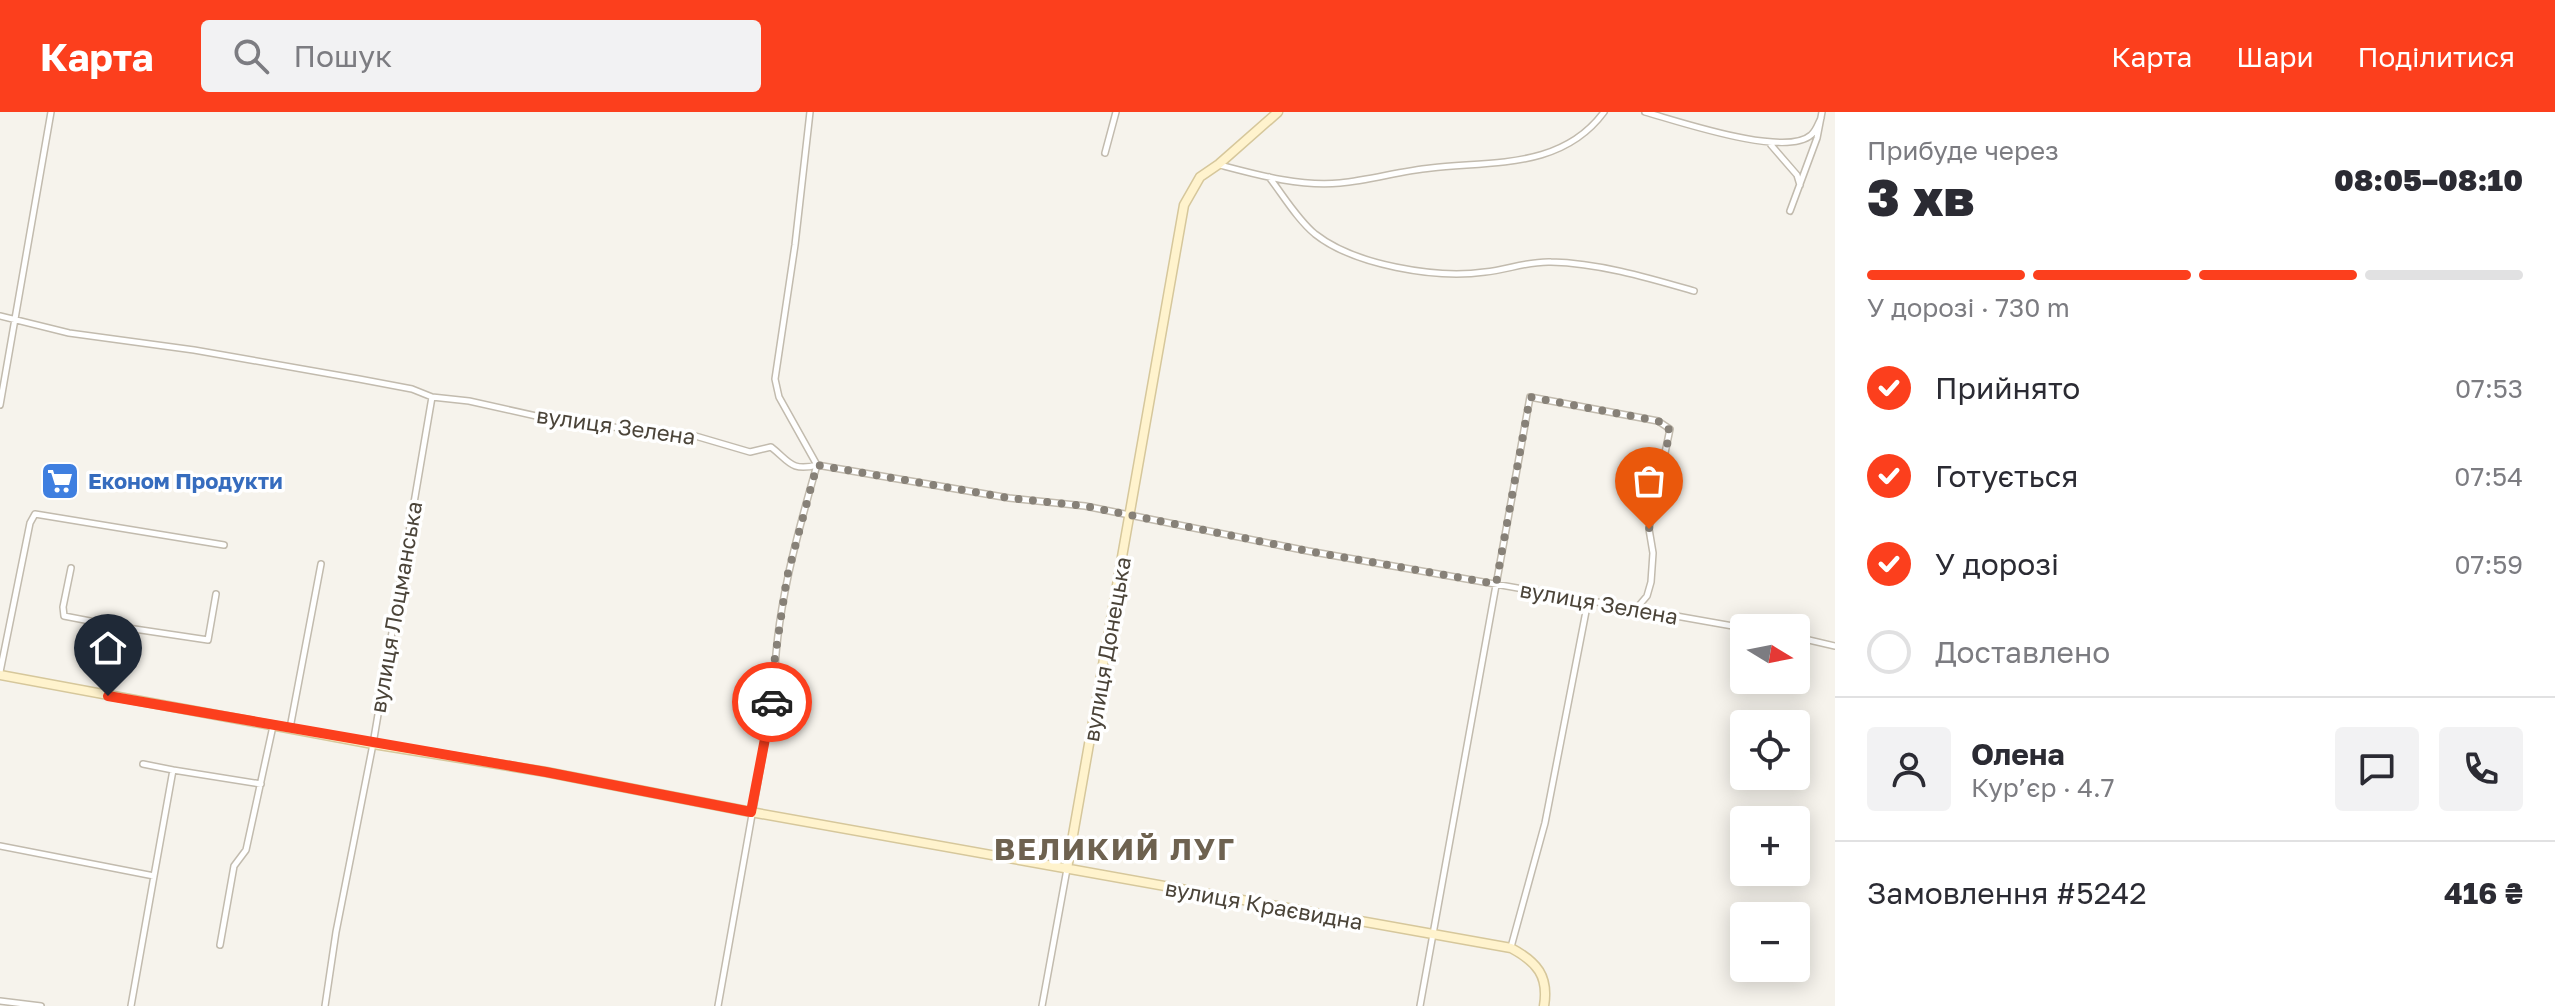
<!DOCTYPE html>
<html lang="uk">
<head>
<meta charset="utf-8">
<style>
	:root { --surface:#fff; --page:#f2f2f3; --text:#2b2b33; --muted:#7c7c81; --line:#e1e1e2; --accent:#fc3f1d }
	body { margin:0; font-family:"Golos Text",sans-serif; background:var(--page); color:var(--text); height:100vh; display:flex; flex-direction:column; font-size:30px; white-space:nowrap }
	* { box-sizing:border-box; margin:0 }
	p { font-size:26px; color:var(--muted) }
	.icon { flex:none; width:44px; height:44px; fill:none; stroke:currentColor; stroke-width:2; stroke-linecap:round; stroke-linejoin:round }
	.map { position:relative; flex:1; overflow:hidden }
	.sheet { display:flex; flex-direction:column; background:var(--surface); width:720px }
	.sheet>* { flex:none }
	.needle { width:52px; rotate:100deg }
	.buttons { position:absolute; left:1730px; top:502px; display:grid; gap:16px }
	.buttons a { display:grid; place-items:center; width:80px; height:80px; border-radius:8px; background:var(--surface); box-shadow:0 4px 20px #0003; font-size:40px }
	.pin { position:absolute; display:grid; place-items:center; width:68px; height:68px; color:#fff; margin:-82px -34px; border-radius:50% 50% 50% 0; rotate:-45deg; box-shadow:0 0 8px #0007 }
	.pin .icon { rotate:45deg }
	.courier { position:absolute; display:grid; place-items:center; width:80px; height:80px; margin:-40px; border:6px solid #fc3f1d; border-radius:50%; background:#fff; color:#222; box-shadow:0 2px 10px #0007 }
	.summary em { font-style:normal; font-weight:800 }
	.summary div { display:flex; flex-direction:column-reverse }
	.summary { display:flex; align-items:center; justify-content:space-between; height:136px; padding:0 32px }
	h1 { font-size:52px; font-weight:800; line-height:60px }
	.bar { display:grid; grid-template-columns:repeat(4,1fr); gap:12px 8px; align-content:center; height:96px; padding:0 32px }
	.bar i { height:10px; border-radius:6px; background:var(--line) }
	.bar .active { background:var(--accent) }
	.bar p { grid-column:span 4 }
	.line { display:flex; align-items:center; gap:20px; padding:0 32px; border-top:2px solid var(--line) }
	.line div { flex:1 }
	.round { display:grid; place-items:center; flex:none; width:84px; height:84px; border-radius:8px; background:var(--page) }
	ol { padding:0 32px; list-style:none }
	li { display:flex; align-items:center; gap:24px; height:88px }
	li p { margin-inline-start:auto }
	li .icon { padding:8px; border-radius:50%; background:var(--accent); color:#fff; stroke-width:4 }
	li:last-child { color:var(--muted) }
	li i { width:44px; height:44px; border:4px solid var(--line); border-radius:50% }
	header { display:flex; align-items:center; gap:48px; box-sizing:border-box; height:112px; padding:0 40px; background:var(--accent); color:#fff }
	header strong { font-size:38px }
	nav { display:flex; gap:44px; margin-inline-start:auto; font-size:28px }
	.search { width:560px; height:72px; background:var(--page); display:flex; align-items:center; gap:20px; box-sizing:border-box; padding:0 28px; border-radius:8px; color:var(--muted); font-size:30px }
	main { display:flex; flex:1; min-height:0 }
	.map>svg:first-child { display:block }
</style>
</head>
<body>
<header>
<strong>Карта</strong>
<div class="search"><svg class="icon" aria-label="search" viewBox="0 0 24 24"><circle cx="10" cy="10" r="6"/><path d="M15 15l6 6"/></svg>Пошук</div>
<nav><a>Карта</a><a>Шари</a><a>Поділитися</a></nav>
</header>
<main>
<div class="map">
<svg width="1835" height="894" viewBox="0 0 1835 894">
	<rect width="100%" height="100%" fill="#f6f3ec"/>
	<g fill="none" stroke-linecap="round" stroke-linejoin="round">
		<defs>
			<path id="street" d="M1645 0C1678 9 1785 46 1811 23 1816 19 1818 12 1821 6
				M1771 33 1797 63 1800 73
				M1105 41 1116 0
				M1220 53C1258 63 1301 75 1340 71 1371 68 1400 59 1431 56 1493 49 1562 57 1604 0
				M1269 65C1283 83 1297 107 1315 122 1354 153 1436 167 1485 160 1507 158 1528 149 1551 150 1599 151 1649 166 1694 179
				M1790 99 1817 26 1822 0
				M0 204 69 221 194 238 359 267 412 277 432 285 469 289 563 310 692 323 750 340 771 335C789 349 791 360 817 353L1009 386 1085 394 1308 439 1744 516
				M0 293 51 0
				M71 456 63 495 64 504 121 515
				M1796 525 1835 534
				M0 560 30 411 35 402 224 433
				M108 583 121 515 208 528 216 482
				M290 616 321 452
				M173 658 261 672
				M0 734 154 764 173 658 143 652
				M220 833 234 754 246 738 273 614
				M1511 835 1545 711 1588 489
				M0 889 41 894
				M131 894 154 764
				M325 894 336 820 373 632 432 285
				M718 894 774 579C775 502 796 426 817 353L779 285 775 267 795 133 810 0
				M1042 894 1067 757
				M1420 894 1530 285 1658 309 1670 317 1649 417 1653 441 1651 470 1647 484 1636 497"/>
			<path id="secondary" d="M0 563 373 632 546 660 751 700 1511 836C1537 850 1549 864 1544 894
				M1067 757 1184 93 1200 65 1219 52 1278 0"/>
		</defs>
		<!-- street casing -->
		<use href="#street" stroke="#c2bbae" stroke-width="8"/>
		<!-- secondary casing -->
		<use href="#secondary" stroke="#d6c79b" stroke-width="11"/>
		<!-- street -->
		<use href="#street" stroke="#fff" stroke-width="5"/>
		<!-- secondary -->
		<use href="#secondary" stroke="#fff3cd" stroke-width="8"/>
	</g>
	<g fill="none" stroke-linecap="round" stroke-linejoin="round">
		<!-- done -->
		<path stroke="#878178" stroke-width="8" stroke-dasharray="0 14.4" d="M772 590 774 552 787 465 817 353 1009 386 1085 394 1308 439 1496 472 1530 285 1658 309 1669 314 1667 335 1649 417"/>
		<!-- route -->
		<path stroke="#fc3f1d" stroke-width="10" d="M108 584 546 660 751 700 772 590"/>
	</g>
	<!-- icons -->
	<defs>
		<symbol id="supermarket-square" viewBox="-11 -11 22 22"><rect x="-9" y="-9" width="18" height="18" rx="4" fill="#3f7fe0" stroke="#fff"/><path d="M-6-5.5h2.5l.6 2H6L4.5 2H-2.5L-4.4-4H-6ZM-1.5 3.2a1.3 1.3 0 1 0 .1 0ZM3 3.2a1.3 1.3 0 1 0 .1 0Z" fill="#fff"/></symbol>
	</defs>
	<g fill-rule="evenodd">
		<use href="#supermarket-square" x="38" y="347" width="44" height="44"/>
	</g>
	<g text-anchor="middle" stroke-width="7" stroke-linejoin="round" paint-order="stroke">
		<!-- street labels -->
		<g font-size="22" fill="#4b4439" stroke="#fff">
			<text transform="translate(616 314) rotate(8)" y="8">вулиця Зелена</text>
			<text transform="translate(1599 491) rotate(10)" y="8">вулиця Зелена</text>
			<text transform="translate(396 495) rotate(-80)" y="8">вулиця Лоцманська</text>
			<text transform="translate(1107 537) rotate(-80)" y="8">вулиця Донецька</text>
			<text transform="translate(1264 793) rotate(10)" y="8">вулиця Краєвидна</text>
		</g>
		<!-- shop labels -->
		<g font-size="22" font-weight="bold" fill="#366cbe" stroke="#fff" text-anchor="start">
			<text x="88" y="377">Економ Продукти</text>
		</g>
		<!-- district labels -->
		<g font-size="30" font-weight="bold" letter-spacing="2" fill="#6e6250" stroke="#fff">
			<text x="1115" y="748">ВЕЛИКИЙ ЛУГ</text>
		</g>
	</g>
</svg>
<div class="buttons">
<a><svg class="needle" viewBox="-14 -14 28 28"><path d="M0-13l5 13h-10z" fill="#e53935"/><path d="M0 13l5-13h-10z" fill="#7c7c81"/></svg></a>
<a><svg class="icon" aria-label="locate" viewBox="0 0 24 24"><circle cx="12" cy="12" r="6"/><path d="M12 2v4M12 18v4M2 12h4M18 12h4"/></svg></a>
<a>+</a>
<a>−</a>
</div>
<div class="pin" style="left:1649px;top:417px;background:#ea580c"><svg class="icon" aria-label="bag" viewBox="0 0 24 24"><path d="M5 8h14l-1 12H6zM9 8a3 3 0 0 1 6 0"/></svg></div>
<div class="pin" style="left:108px;top:584px;background:#1f2937"><svg class="icon" aria-label="home" viewBox="0 0 24 24"><path d="M3 11l9-7 9 7M6 9v11h12V9"/></svg></div>
<div class="courier" style="left:772px;top:590px"><svg class="icon" aria-label="car" viewBox="0 0 24 24"><path d="M5 17H2v-5l4-1 3-4h7l3 4 3 1v5h-3M9 17h6M6 11h13"/><circle cx="7" cy="17" r="2"/><circle cx="17" cy="17" r="2"/></svg></div>
</div>
<section class="sheet">
<div class="summary"><div><h1>3 хв</h1><p>Прибуде через</p></div><em>08:05–08:10</em></div>
<div class="bar"><i class="active"></i><i class="active"></i><i class="active"></i><i></i><p>У дорозі · 730 m</p></div>
<ol>
<li><svg class="icon" aria-label="check" viewBox="0 0 24 24"><path d="M5 12l5 5 9-10"/></svg>Прийнято<p>07:53</p></li>
<li><svg class="icon" aria-label="check" viewBox="0 0 24 24"><path d="M5 12l5 5 9-10"/></svg>Готується<p>07:54</p></li>
<li><svg class="icon" aria-label="check" viewBox="0 0 24 24"><path d="M5 12l5 5 9-10"/></svg>У дорозі<p>07:59</p></li>
<li><i></i>Доставлено</li>
</ol>
<div class="line" style="height:144px"><a class="round"><svg class="icon" aria-label="person" viewBox="0 0 24 24"><circle cx="12" cy="8" r="4"/><path d="M4 21q1-7 8-7t8 7"/></svg></a><div><b>Олена</b><p>Кур’єр · 4.7</p></div><a class="round"><svg class="icon" aria-label="chat" viewBox="0 0 24 24"><path d="M4 5h16v11H9l-5 4z"/></svg></a><a class="round"><svg class="icon" aria-label="phone" viewBox="0 0 24 24"><path d="M5 4h4l2 5-3 2q2 4 5 5l2-3 5 2v4C11 20 4 13 5 4z"/></svg></a></div>
<div class="line" style="height:104px"><div>Замовлення #5242</div><b>416 ₴</b></div>
</section>
</main>
</body>
</html>
